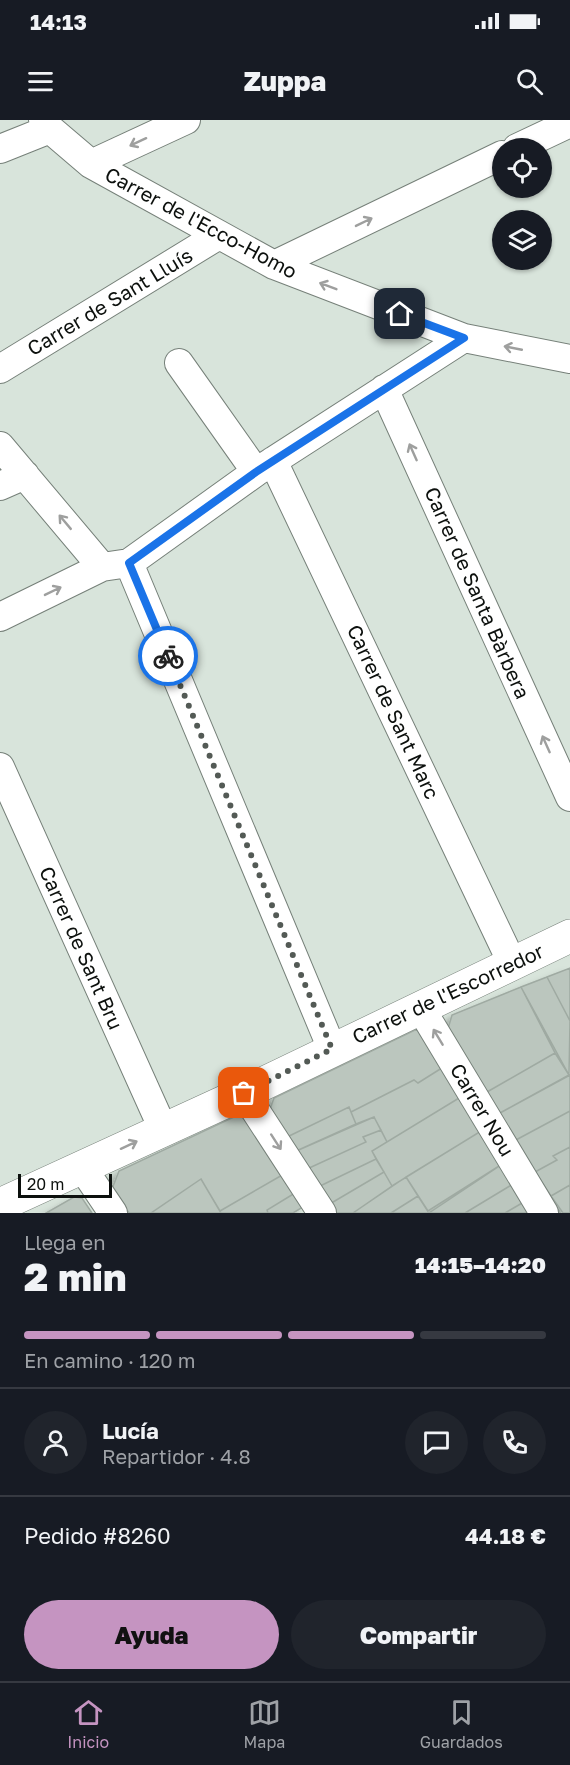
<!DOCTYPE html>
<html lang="es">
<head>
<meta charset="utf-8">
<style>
	:root { --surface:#171b24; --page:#20242c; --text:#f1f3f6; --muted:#9ea1a6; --line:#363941; --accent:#c594c1 }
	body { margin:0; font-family:"Golos Text",sans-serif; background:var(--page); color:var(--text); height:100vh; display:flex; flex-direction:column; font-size:22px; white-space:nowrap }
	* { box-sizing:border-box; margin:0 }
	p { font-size:20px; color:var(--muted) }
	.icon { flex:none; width:33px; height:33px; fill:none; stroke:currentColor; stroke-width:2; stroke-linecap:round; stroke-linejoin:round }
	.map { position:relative; height:1093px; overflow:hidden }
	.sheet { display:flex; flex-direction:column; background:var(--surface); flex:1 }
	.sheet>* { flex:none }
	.tools { position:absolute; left:492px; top:18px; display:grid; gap:12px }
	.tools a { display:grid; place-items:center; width:60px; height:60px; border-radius:50%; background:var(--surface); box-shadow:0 2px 4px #0004; font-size:30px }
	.scale { position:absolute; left:18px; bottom:15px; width:94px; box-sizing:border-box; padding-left:6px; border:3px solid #0c100d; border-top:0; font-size:16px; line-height:21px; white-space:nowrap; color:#0c100d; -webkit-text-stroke:4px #fff; paint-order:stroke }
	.pin { position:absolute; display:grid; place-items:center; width:51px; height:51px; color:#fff; margin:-26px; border-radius:12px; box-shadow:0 3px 9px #0006 }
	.courier { position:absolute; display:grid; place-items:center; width:60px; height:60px; margin:-30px; border:4px solid #1a73e8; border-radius:50%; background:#fff; color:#222; box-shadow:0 2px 8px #0007 }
	.head em { font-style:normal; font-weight:800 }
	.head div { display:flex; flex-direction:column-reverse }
	.head { display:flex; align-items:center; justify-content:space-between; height:102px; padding:0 24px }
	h1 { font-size:39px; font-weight:800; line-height:45px }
	.bar { display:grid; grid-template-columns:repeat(4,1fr); gap:9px 6px; align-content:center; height:72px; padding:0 24px }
	.bar i { height:8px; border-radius:4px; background:var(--line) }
	.bar .active { background:var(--accent) }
	.bar p { grid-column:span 4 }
	.line { display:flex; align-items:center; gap:15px; padding:0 24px; border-top:2px solid var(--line) }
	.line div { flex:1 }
	.round { display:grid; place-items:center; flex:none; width:63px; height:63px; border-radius:32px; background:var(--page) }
	.action { display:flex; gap:12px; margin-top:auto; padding:12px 24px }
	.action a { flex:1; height:69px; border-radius:36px; background:var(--accent); color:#111; font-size:24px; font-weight:800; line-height:69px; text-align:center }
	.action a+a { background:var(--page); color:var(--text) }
	.status { display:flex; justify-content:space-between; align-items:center; height:42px; padding:0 30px; background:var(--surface); direction:ltr }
	.status svg { height:16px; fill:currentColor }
	header { display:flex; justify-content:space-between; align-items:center; height:78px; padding:0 24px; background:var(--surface); font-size:27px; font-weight:800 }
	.dock { display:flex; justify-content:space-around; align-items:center; height:84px; border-top:2px solid var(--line); background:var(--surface); font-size:16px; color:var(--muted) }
	.dock a { display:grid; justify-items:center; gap:3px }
	.dock .active { color:var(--accent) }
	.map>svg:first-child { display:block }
</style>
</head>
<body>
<div class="status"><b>14:13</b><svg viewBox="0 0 49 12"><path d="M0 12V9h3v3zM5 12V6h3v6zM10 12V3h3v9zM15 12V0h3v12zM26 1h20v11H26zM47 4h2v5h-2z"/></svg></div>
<header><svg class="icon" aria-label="menu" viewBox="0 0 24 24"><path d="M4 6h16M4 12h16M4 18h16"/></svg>Zuppa<svg class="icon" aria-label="search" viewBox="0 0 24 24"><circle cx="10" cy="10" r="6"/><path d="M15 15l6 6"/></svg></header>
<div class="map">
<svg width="570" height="1093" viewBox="0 0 570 1093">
	<defs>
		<filter id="shadow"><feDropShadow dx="-5.5" dy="5.5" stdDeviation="3" flood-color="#0004"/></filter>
	</defs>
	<rect width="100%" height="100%" fill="#d8e4db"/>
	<!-- building -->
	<path fill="#bbc6be" stroke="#9faaa2" stroke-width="1.5" filter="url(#shadow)" d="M570 848V901L547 857Z
		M547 857 570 901 569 955 521 867Z
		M521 867 555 933 487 972 447 912 452 895Z
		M417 909 445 946 418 963 414 960 351 992 349 987 285 1018 269 992 274 978Z
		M555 933 569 955 500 993 487 972Z
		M445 946 464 975 387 1022 374 997 356 1004 351 992 414 960 418 963Z
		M570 955V991L514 1021 500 993Z
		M464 975 486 1008 392 1066 372 1031Z
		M349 987 356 1004 294 1032 285 1018Z
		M570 991V1027L553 1036 557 1040 535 1052 514 1021Z
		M238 995 254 1004 284 1054 220 1091 201 1059 151 1093H129L112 1069 119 1051Z
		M374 997 381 1010 363 1017 366 1022 307 1049 294 1032Z
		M486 1008 507 1041 428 1091 406 1057Z
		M381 1010 387 1022 372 1031 376 1039 318 1067 307 1049 366 1022 363 1017Z
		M570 1027V1065L551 1076 535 1052 557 1040 553 1036Z
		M376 1039 384 1052 328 1085 318 1067Z
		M507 1041 518 1061 465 1093H429Z
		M384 1052 392 1066 353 1093H333L328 1085Z
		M284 1054 295 1073 267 1090 268 1093H221L220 1091Z
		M406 1057 418 1076 391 1093H353Z
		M201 1059 221 1093H151Z
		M518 1061 529 1079 505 1093H465Z
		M570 1065V1093H563L551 1076Z
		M295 1073 303 1087 293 1093H268L267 1090Z
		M418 1076 429 1093H391Z
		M74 1077 82 1078 92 1093H46Z
		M529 1079 536 1093H505Z"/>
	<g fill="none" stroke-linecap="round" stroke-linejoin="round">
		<defs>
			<path id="street" d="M43 0 50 9 91 44 274 145 464 218 570 239
				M517 28 570 3
				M0 29 50 9
				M91 44 186 0
				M274 145 502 35
				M179 243 256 352
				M0 249 219 115
				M384 269 570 677
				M0 326 102 447
				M273 341 512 843
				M0 366 25 355
				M129 443 332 929
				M0 497 102 447 129 443 256 352 464 218
				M0 647 163 1009
				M420 887 544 1093
				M244 973 322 1093
				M82 1047 113 1093"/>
			<path id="secondary" d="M0 1085 244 973 570 816"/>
		</defs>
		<!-- street casing -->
		<use href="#street" stroke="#768079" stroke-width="30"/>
		<!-- secondary casing -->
		<use href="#secondary" stroke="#768079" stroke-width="34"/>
		<!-- street -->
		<use href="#street" stroke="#fff" stroke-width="28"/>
		<!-- secondary -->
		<use href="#secondary" stroke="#fff" stroke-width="33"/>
	</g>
	<!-- one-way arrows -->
	<defs><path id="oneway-shaft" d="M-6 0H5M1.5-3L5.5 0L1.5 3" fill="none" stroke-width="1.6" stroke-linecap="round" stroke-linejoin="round" transform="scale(1.5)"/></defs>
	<g stroke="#9e9f9e">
		<use href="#oneway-shaft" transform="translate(138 22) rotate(155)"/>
		<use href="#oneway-shaft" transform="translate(364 102) rotate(-26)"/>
		<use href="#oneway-shaft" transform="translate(328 166) rotate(-159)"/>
		<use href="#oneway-shaft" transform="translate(513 228) rotate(-169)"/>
		<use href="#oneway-shaft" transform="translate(413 332) rotate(-114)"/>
		<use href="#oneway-shaft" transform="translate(65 402) rotate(-130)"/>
		<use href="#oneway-shaft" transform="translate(53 471) rotate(-26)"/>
		<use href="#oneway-shaft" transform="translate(546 624) rotate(-114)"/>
		<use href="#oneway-shaft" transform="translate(438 917) rotate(-121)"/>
		<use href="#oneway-shaft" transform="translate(276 1022) rotate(57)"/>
		<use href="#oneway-shaft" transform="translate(129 1025) rotate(-25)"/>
	</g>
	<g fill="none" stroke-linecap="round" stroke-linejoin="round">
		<!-- done -->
		<path stroke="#535a55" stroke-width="6" stroke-dasharray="0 10.8" d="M168 536 332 929 244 973"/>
		<!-- route -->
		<path stroke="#1a73e8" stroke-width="8" d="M168 536 129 443 256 352 464 218 400 194"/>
	</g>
	<g text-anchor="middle" stroke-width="6" stroke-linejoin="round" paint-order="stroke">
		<!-- street labels -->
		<g font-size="20" fill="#0c100d" stroke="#fff">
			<text transform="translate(201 103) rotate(28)" y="7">Carrer de l'Ecco-Homo</text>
			<text transform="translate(110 182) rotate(-31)" y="7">Carrer de Sant Lluís</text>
			<text transform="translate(477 473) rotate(66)" y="7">Carrer de Santa Bàrbera</text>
			<text transform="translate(393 592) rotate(65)" y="7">Carrer de Sant Marc</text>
			<text transform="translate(81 828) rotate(66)" y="7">Carrer de Sant Bru</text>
			<text transform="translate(448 874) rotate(-25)" y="7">Carrer de l'Escorredor</text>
			<text transform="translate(482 990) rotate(59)" y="7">Carrer Nou</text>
		</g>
	</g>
</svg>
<div class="tools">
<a><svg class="icon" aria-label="locate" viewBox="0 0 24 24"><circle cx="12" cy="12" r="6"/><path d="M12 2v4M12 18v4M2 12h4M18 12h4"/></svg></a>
<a><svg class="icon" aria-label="layers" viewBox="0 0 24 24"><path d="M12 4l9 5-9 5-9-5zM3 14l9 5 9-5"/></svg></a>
</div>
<div class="scale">20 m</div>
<div class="pin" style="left:244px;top:973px;background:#ea580c"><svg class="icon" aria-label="bag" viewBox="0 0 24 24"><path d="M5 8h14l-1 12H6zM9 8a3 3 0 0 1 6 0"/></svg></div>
<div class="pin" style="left:400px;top:194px;background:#1f2937"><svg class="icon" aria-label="home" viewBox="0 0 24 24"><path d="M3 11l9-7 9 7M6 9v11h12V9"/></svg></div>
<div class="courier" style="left:168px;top:536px"><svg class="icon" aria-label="bike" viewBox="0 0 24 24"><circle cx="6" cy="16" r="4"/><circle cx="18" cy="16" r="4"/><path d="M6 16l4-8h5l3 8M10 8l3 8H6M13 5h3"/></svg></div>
</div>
<section class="sheet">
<div class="head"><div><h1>2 min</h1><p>Llega en</p></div><em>14:15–14:20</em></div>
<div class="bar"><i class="active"></i><i class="active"></i><i class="active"></i><i></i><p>En camino · 120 m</p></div>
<div class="line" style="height:108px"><a class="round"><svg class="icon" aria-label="person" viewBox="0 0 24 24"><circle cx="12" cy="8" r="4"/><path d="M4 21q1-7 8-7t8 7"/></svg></a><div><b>Lucía</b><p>Repartidor · 4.8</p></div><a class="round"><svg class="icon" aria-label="chat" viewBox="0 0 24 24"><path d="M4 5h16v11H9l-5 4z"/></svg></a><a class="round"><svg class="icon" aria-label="phone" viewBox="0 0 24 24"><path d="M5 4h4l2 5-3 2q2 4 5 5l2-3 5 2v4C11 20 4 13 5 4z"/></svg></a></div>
<div class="line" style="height:78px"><div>Pedido #8260</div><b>44.18 €</b></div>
<div class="action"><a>Ayuda</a><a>Compartir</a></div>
</section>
<nav class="dock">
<a class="active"><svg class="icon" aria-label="home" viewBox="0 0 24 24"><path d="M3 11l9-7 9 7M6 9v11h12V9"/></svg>Inicio</a>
<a><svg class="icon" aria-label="map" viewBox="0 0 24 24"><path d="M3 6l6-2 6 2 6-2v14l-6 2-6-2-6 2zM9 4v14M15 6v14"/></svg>Mapa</a>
<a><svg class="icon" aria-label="saved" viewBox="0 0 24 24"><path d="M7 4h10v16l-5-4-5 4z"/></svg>Guardados</a>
</nav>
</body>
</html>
